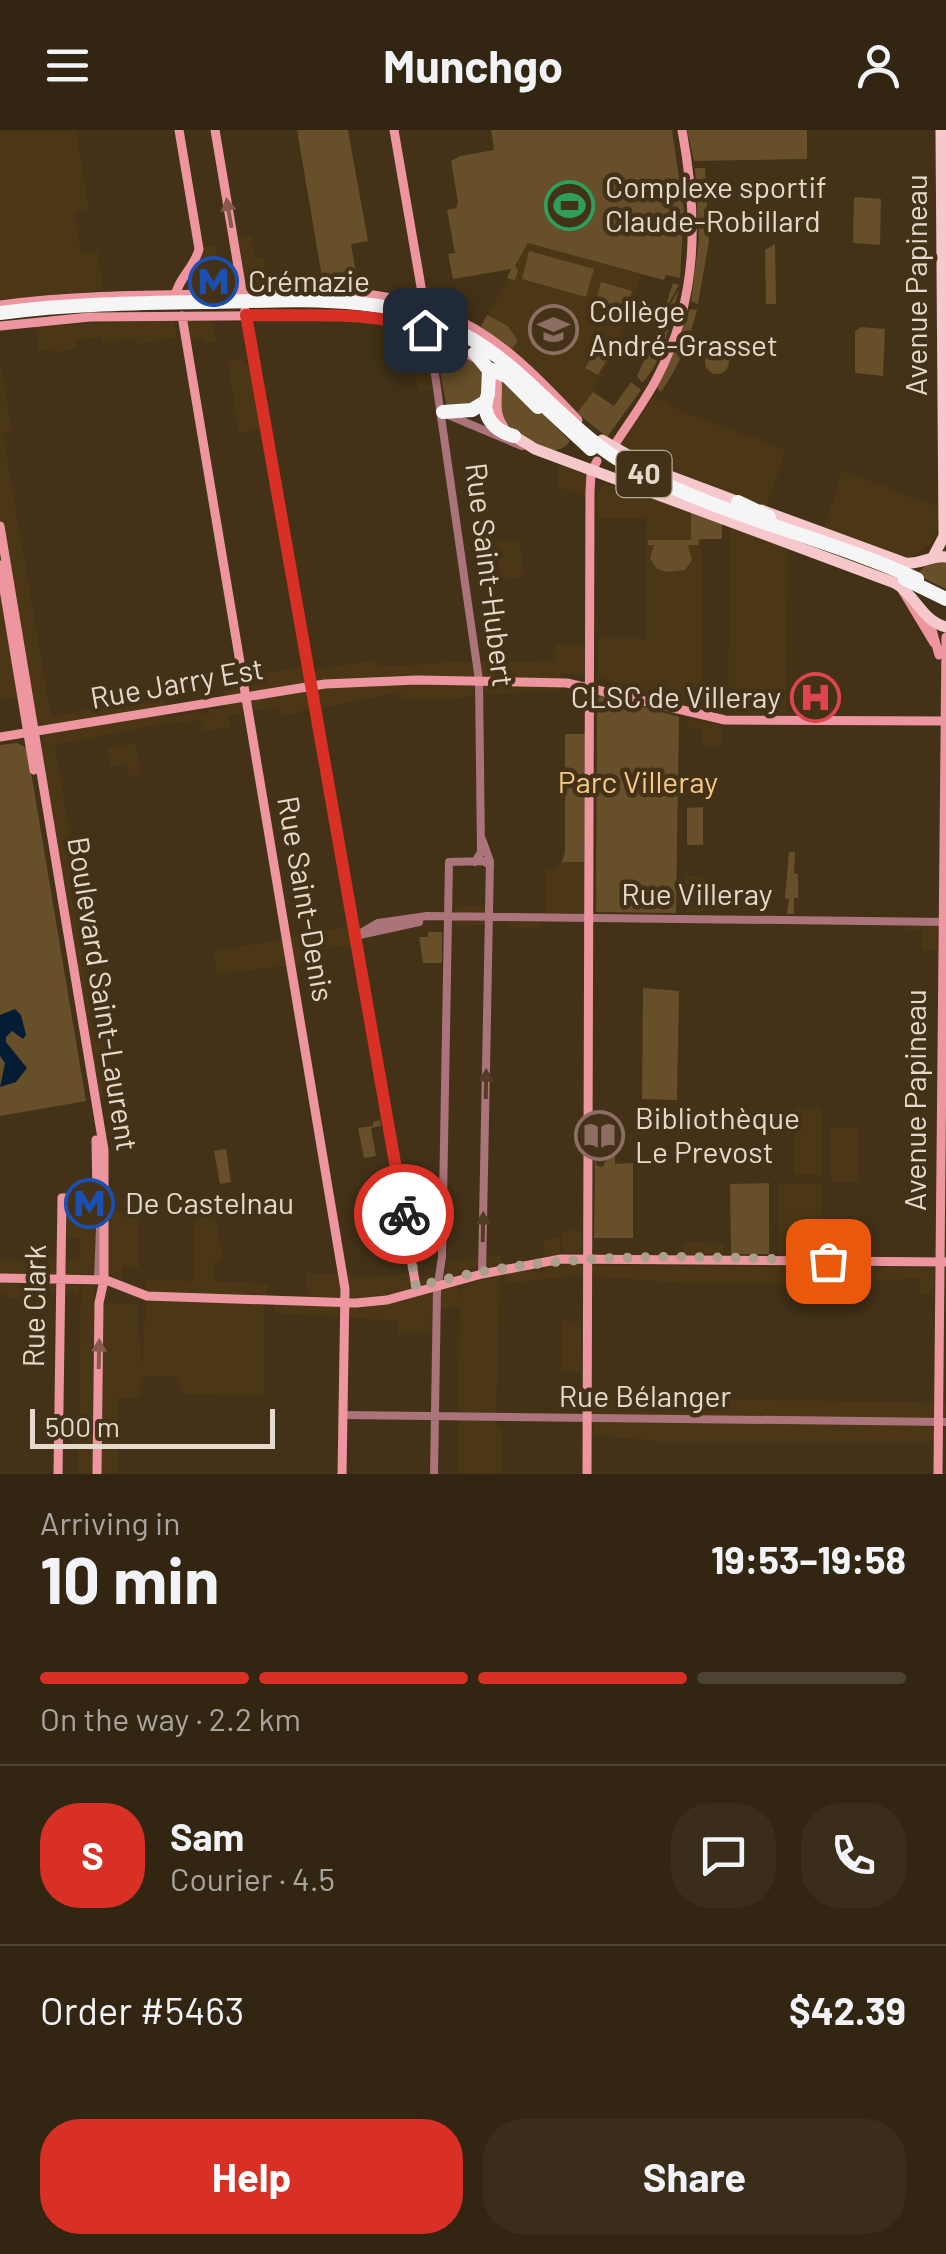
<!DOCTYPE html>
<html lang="en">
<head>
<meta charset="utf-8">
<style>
	:root { --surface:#322612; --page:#3a2e1b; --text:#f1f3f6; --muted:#a8a59f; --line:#4d4332; --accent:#d93025 }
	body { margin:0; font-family:Barlow,sans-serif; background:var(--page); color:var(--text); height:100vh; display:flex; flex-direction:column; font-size:38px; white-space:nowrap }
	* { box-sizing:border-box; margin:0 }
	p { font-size:32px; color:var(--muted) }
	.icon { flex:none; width:55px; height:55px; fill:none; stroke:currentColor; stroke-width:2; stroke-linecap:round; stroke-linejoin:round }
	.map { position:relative; height:1344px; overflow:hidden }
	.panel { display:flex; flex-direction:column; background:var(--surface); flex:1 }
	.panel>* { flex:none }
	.scale { position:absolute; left:30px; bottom:25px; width:245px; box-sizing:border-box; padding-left:10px; border:5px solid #e4d9ca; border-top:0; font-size:28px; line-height:35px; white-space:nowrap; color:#e4d9ca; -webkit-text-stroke:8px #433218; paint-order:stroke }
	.pin { position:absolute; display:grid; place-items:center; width:85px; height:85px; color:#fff; margin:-42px; border-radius:20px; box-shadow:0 5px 15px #0006 }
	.courier { position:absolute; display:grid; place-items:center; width:100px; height:100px; margin:-50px; border:8px solid #d93025; border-radius:50%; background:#fff; color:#222; box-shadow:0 2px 12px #0007 }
	.head em { font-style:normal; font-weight:700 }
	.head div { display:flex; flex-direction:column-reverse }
	.head { display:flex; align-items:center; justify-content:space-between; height:170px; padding:0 40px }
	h1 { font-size:65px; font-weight:700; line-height:75px }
	.bar { display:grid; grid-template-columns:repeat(4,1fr); gap:15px 10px; align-content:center; height:120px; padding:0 40px }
	.bar i { height:12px; border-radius:8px; background:var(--line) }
	.bar .on { background:var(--accent) }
	.bar p { grid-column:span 4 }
	.line { display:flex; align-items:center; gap:25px; padding:0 40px; border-top:2px solid var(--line) }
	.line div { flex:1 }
	.round { display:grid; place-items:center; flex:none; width:105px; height:105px; border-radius:40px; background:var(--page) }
	.button { display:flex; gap:20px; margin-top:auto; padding:20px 40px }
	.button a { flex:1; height:115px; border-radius:40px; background:var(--accent); color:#fff; font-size:40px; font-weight:700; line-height:115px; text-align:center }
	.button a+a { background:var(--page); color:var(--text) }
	header { display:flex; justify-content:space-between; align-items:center; height:130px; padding:0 40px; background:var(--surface); font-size:45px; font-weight:700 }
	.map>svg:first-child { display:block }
</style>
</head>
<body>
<header><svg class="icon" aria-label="menu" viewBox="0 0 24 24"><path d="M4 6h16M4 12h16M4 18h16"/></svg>Munchgo<svg class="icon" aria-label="person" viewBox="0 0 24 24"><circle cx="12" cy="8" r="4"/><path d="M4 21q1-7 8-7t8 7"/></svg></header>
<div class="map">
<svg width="946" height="1344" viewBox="0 0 946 1344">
	<rect width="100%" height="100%" fill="#433218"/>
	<!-- built -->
	<path fill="#4b3715" d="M0 0H76L89 78 74 82 81 123 98 121 103 160 0 170Z
		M251 106 254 128 264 127 269 159H247L239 108Z
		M528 113 641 144 630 186 616 219 593 262 577 283 528 232 480 198Z
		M215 115 219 137 233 134 237 158 184 160 201 129 202 117Z
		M174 190 177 207 136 214 135 208 103 214 101 207 76 211 77 219 54 223 53 219 39 221 35 196Z
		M187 190 212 191 216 212 204 214 202 208 189 210Z
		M390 194 425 205 434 260 418 262 409 213 391 214Z
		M0 228 12 301 3 304 51 586 163 568 166 588 200 582 201 586 209 584V580L225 577 221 551 235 548 313 535 315 539 377 530 378 537 471 531 556 533 555 515H585L584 543 561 544V561L483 564 448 570H402L400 562 280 586 278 577 228 586 230 597 202 601 200 590 154 595 55 615 93 842 106 841 109 863 98 866 111 949 123 948 126 964 100 968 40 610 43 608 41 597H37L18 567 0 570Z
		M243 229 244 234 251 233 262 299 239 304 227 231Z
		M654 266 686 283 786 320 766 378 660 339 620 316Z
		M559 333 586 343V367L558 357Z
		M842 341 938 377V397L932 413 908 429 824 399Z
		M605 355 623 357 691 382V408L702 409V561L722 562 720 583 646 566 598 546V509H646L647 389 598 388V361Z
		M730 397 788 418 786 585 728 583Z
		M519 409 524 447 501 450 496 411Z
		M796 554H835L836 585 797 584Z
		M689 589 722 595V615H703V598H687Z
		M136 613 141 644 129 647 126 634 110 637 107 618Z
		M562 732H584V783H546V739L555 738Z
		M686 746H703V783L686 782Z
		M489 774V786L541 788 540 799 507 797V790H491V796L454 794V778Z
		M349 796 351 814 311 822 312 833 217 844 213 822Z
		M906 796H937V820H922L921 800 906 801Z
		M794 978H822V1045L794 1044Z
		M831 998H859V1052H831Z
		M778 1054H822L821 1125 778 1124Z
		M67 1072 81 1073 82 1085H96L94 1144H80L79 1165 26 1162 25 1168H7L6 1164H0V1129H79L80 1108 66 1107Z
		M214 1077 223 1130 215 1132V1151L268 1154 264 1175 265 1266 180 1264 179 1247 141 1246 140 1268H119L118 1344H78L81 1156H95V1174H137L142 1238 147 1150 194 1151 195 1080Z
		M113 1081 139 1083V1137H122V1151L108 1143 109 1085Z
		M562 1101H582V1122L563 1123Z
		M560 1108V1135L934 1138V1165L920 1164 919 1148 844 1153H680L581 1145 507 1153V1143L533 1138 534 1142 543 1141 546 1135 543 1110Z
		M683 1112 723 1113 724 1123 684 1124Z
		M830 1112 859 1113V1125L830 1126Z
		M501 1125V1133L460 1140 457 1157 460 1170 461 1155 500 1146 496 1293 502 1300V1344H457L460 1178H432L431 1203H398V1191L273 1183 274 1174 309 1176 306 1143 385 1147 408 1143 420 1145 422 1150 448 1140 449 1132Z
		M562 1191H581V1241H562Z
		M593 1267 946 1273V1293H935L934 1311H657L593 1305Z"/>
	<!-- green -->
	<path fill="#664f29" d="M297 0H348L368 111 351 114 359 160 324 159Z
		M491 0H672L684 81 680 148 666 145 664 150 528 113 515 136 518 141 515 150 507 148 511 139 453 149 448 124 455 123 447 80 456 78 458 72 451 31 460 26 494 20Z
		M687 0H807V29L694 31Z
		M695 38H705L709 111 698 174 691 171 699 110Z
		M854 67 881 69 880 115 853 113Z
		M775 114 776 174H766L765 120Z
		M529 121 594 139 586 167 522 149Z
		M601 152 632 161 626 180 596 171Z
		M673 153 679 155 665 180 660 212 667 180 679 159C671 188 664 231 642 253L637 246 657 202Z
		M690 179 697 180C689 211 679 236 661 262L657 258Z
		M487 185 508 196 518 211 512 219 480 198Z
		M861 197 885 199 883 246 855 243V201Z
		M600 211 613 219 598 245 585 238Z
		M439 214 485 236 488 246 478 275 449 277 446 274 437 224Z
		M705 232a12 12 0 1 1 24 0a12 12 0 1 1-24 0Z
		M500 248 517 258 570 311C566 316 564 318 557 320 546 322 506 300 501 289 497 278 501 259 500 248Z
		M631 252 641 260 607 307 577 283 593 262 614 276Z
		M691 382 722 394V409H699L698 415H688L692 430 685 440 667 442 657 439 650 428 654 415H648V410H691Z
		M946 430V459L917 445 928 432Z
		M602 565 679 587 676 783 596 782 597 569Z
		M565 604H585L584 732H562L565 721Z
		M17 613 27 618 86 971 0 986V615Z
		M703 677V715H687V678Z
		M789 722H795L794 743 798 744V768H794V784H787L789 769 785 768Z
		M428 802H442V833H423L419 807H428Z
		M643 858 679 861 677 970 642 969Z
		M380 990 381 996 371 998 376 1026 364 1028 358 998 373 996V992Z
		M226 1019 231 1052 220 1054 214 1021Z
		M608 1025H615V1034L633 1033V1108H594L595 1029 597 1036 603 1037Z
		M769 1053V1124H731L730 1054Z"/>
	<!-- water -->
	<path fill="#051c35" d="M15 879 21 885 26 905 23 909 12 901 6 907V912L27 938 16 952 0 957 5 933 0 926V885Z"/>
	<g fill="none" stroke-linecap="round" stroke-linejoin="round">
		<!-- tertiary -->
		<path stroke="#ab747a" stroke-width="8" d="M429 203 479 550 481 722 475 732
			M448 285 522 316
			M355 806 419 792
			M354 807 378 793 427 786 946 792
			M482 1144 490 731 482 709
			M98 1150 101 1071
			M343 1285 946 1292
			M434 1344 437 1160 442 1127 449 732 483 731 490 735"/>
		<!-- secondary -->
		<path stroke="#ee96a0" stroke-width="9" d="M215 0 243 166
			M394 0 425 180
			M175 167C178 148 195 137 199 119L179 0
			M0 175C74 165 147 165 221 164 294 163 372 154 441 182 498 205 537 246 578 290
			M245 180 416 1157
			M182 186 345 1159 342 1344
			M0 196 90 187 351 185C400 189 436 206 477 229
			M494 241C503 260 490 278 504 297
			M612 319C627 295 644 273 657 248 699 168 698 86 682 0
			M0 396 104 1020V1150L99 1173 97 1344
			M0 435 34 640
			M901 458 934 513
			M929 489 939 525
			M0 607 325 554 417 550 567 553 725 590 946 591
			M0 1148 106 1150 147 1166 356 1173 387 1170 482 1144 561 1129 946 1132
			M58 1344 62 1068 97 1067 96 1010
			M587 1344 590 362 591 343 597 331
			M938 1344 946 507"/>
		<!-- primary -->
		<path stroke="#f6c8cc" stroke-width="11" d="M514 306 535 319 895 453C916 465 922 491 946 497
			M602 310 656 341 744 374
			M761 380 905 433C920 435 931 425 946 427
			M933 427 944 406 941 0"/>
		<!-- motorway -->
		<path stroke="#f5f5f5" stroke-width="14" d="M493 240 508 247 538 277
			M488 264C480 285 494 301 514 306
			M537 269 591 319
			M443 282 472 280 485 272
			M738 372 769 387"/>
		<!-- motorway-bridge -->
		<path stroke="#f5f5f5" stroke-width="14" d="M0 183C68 174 136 173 204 172 295 171 388 160 470 208 532 244 571 306 635 339 724 387 826 407 917 449
			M475 223 489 240 488 264
			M905 449 946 469"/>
	</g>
	<!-- one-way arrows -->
	<defs><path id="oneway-solid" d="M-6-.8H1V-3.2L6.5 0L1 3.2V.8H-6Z" transform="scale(2.5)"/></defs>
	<g fill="#875a4e">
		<use href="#oneway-solid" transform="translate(229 83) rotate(-100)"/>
		<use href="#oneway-solid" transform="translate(99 1224) rotate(-89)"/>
	</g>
	<g fill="#533c27">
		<use href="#oneway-solid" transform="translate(486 954) rotate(-89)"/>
		<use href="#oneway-solid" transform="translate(483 1097) rotate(-89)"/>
	</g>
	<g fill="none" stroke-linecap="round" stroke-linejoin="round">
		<!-- done -->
		<path stroke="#ac9f8c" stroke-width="10" stroke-dasharray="0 18" d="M404 1084 416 1157C549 1119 691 1126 828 1131"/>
		<!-- route -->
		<path stroke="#d93025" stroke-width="12" d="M404 1084 246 185C307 187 366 179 425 200"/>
	</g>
	<!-- icons -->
	<defs>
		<symbol id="stadium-ring" viewBox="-11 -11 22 22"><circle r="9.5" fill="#433218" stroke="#2e9e5b" stroke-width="1.5"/><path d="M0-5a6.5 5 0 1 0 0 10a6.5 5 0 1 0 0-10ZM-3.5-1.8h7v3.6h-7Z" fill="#2e9e5b"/></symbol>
		<symbol id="metro-ring" viewBox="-11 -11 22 22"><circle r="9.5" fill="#433218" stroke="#1a4fb4" stroke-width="1.5"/><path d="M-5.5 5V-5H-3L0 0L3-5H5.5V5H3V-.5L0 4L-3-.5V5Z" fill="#1a4fb4"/></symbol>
		<symbol id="university-ring" viewBox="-11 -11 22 22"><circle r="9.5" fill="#433218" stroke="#8d6e63" stroke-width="1.5"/><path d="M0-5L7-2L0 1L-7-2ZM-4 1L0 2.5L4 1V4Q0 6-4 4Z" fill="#8d6e63"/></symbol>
		<symbol id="hospital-ring" viewBox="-11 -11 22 22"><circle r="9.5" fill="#433218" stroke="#e0444e" stroke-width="1.5"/><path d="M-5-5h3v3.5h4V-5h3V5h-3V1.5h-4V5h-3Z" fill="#e0444e"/></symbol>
		<symbol id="library-ring" viewBox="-11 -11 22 22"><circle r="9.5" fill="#433218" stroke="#8d6e63" stroke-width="1.5"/><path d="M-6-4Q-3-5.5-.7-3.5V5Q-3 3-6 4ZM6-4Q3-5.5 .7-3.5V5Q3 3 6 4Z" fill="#8d6e63"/></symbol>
	</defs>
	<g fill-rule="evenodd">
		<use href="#stadium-ring" x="542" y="48" width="55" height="55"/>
		<use href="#metro-ring" x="186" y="124" width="55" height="55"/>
		<use href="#university-ring" x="526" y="172" width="55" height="55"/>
		<use href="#hospital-ring" x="788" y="540" width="55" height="55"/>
		<use href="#library-ring" x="572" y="978" width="55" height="55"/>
		<use href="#metro-ring" x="62" y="1046" width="55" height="55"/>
	</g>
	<g text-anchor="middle" stroke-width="9" stroke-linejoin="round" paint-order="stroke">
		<!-- shield labels -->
		<rect fill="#433218" stroke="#b4a795" stroke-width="2.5" x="616.5" y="321" width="55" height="46" rx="8"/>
		<g font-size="28" font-weight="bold" fill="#e4d9ca">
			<text x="644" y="354">40</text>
		</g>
		<!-- poi labels -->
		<g font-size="30" fill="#e4d9ca" stroke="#433218" text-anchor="start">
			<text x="605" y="68">Complexe sportif<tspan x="605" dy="34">Claude-Robillard</tspan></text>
			<text x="248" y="162">Crémazie</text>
			<text x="589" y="192">Collège<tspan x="589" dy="34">André-Grasset</tspan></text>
			<text x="781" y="578" text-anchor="end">CLSC de Villeray</text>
			<text x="635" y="999">Bibliothèque<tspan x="635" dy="34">Le Prevost</tspan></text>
			<text x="125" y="1084">De Castelnau</text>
		</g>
		<!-- street labels -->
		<g font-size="30" fill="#e4d9ca" stroke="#433218">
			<text transform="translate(917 155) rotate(-90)" y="10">Avenue Papineau</text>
			<text transform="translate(489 445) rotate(83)" y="10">Rue Saint-Hubert</text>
			<text transform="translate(177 554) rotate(-10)" y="10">Rue Jarry Est</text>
			<text x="697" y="775">Rue Villeray</text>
			<text transform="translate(305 769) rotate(80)" y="10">Rue Saint-Denis</text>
			<text transform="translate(102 864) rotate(81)" y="10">Boulevard Saint-Laurent</text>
			<text transform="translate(916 970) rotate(-90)" y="10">Avenue Papineau</text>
			<text transform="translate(35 1176) rotate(-89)" y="10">Rue Clark</text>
			<text x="645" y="1277">Rue Bélanger</text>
		</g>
		<!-- park labels -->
		<g font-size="30" fill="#f7cb85" stroke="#433218">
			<text x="638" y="663">Parc Villeray</text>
		</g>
	</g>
</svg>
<div class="scale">500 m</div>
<div class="pin" style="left:828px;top:1131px;background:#ea580c"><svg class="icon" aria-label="bag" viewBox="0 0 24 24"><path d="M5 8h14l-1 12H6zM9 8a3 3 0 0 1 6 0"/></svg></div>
<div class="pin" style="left:425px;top:200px;background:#1f2937"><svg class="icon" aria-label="home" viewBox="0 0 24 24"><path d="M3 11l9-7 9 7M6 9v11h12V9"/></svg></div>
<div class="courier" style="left:404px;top:1084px"><svg class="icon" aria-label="bike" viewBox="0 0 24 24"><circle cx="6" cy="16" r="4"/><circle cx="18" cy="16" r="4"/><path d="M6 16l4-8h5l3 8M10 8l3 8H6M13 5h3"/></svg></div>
</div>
<section class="panel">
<div class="head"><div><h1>10 min</h1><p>Arriving in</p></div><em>19:53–19:58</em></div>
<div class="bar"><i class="on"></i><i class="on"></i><i class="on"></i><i></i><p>On the way · 2.2 km</p></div>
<div class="line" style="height:180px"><b class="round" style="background:var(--accent);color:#fff">S</b><div><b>Sam</b><p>Courier · 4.5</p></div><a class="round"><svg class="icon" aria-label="chat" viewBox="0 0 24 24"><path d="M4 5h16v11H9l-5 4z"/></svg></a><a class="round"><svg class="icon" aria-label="phone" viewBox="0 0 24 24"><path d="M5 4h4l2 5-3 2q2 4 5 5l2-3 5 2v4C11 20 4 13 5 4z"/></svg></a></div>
<div class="line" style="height:130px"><div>Order #5463</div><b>$42.39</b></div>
<div class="button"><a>Help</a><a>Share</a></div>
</section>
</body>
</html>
